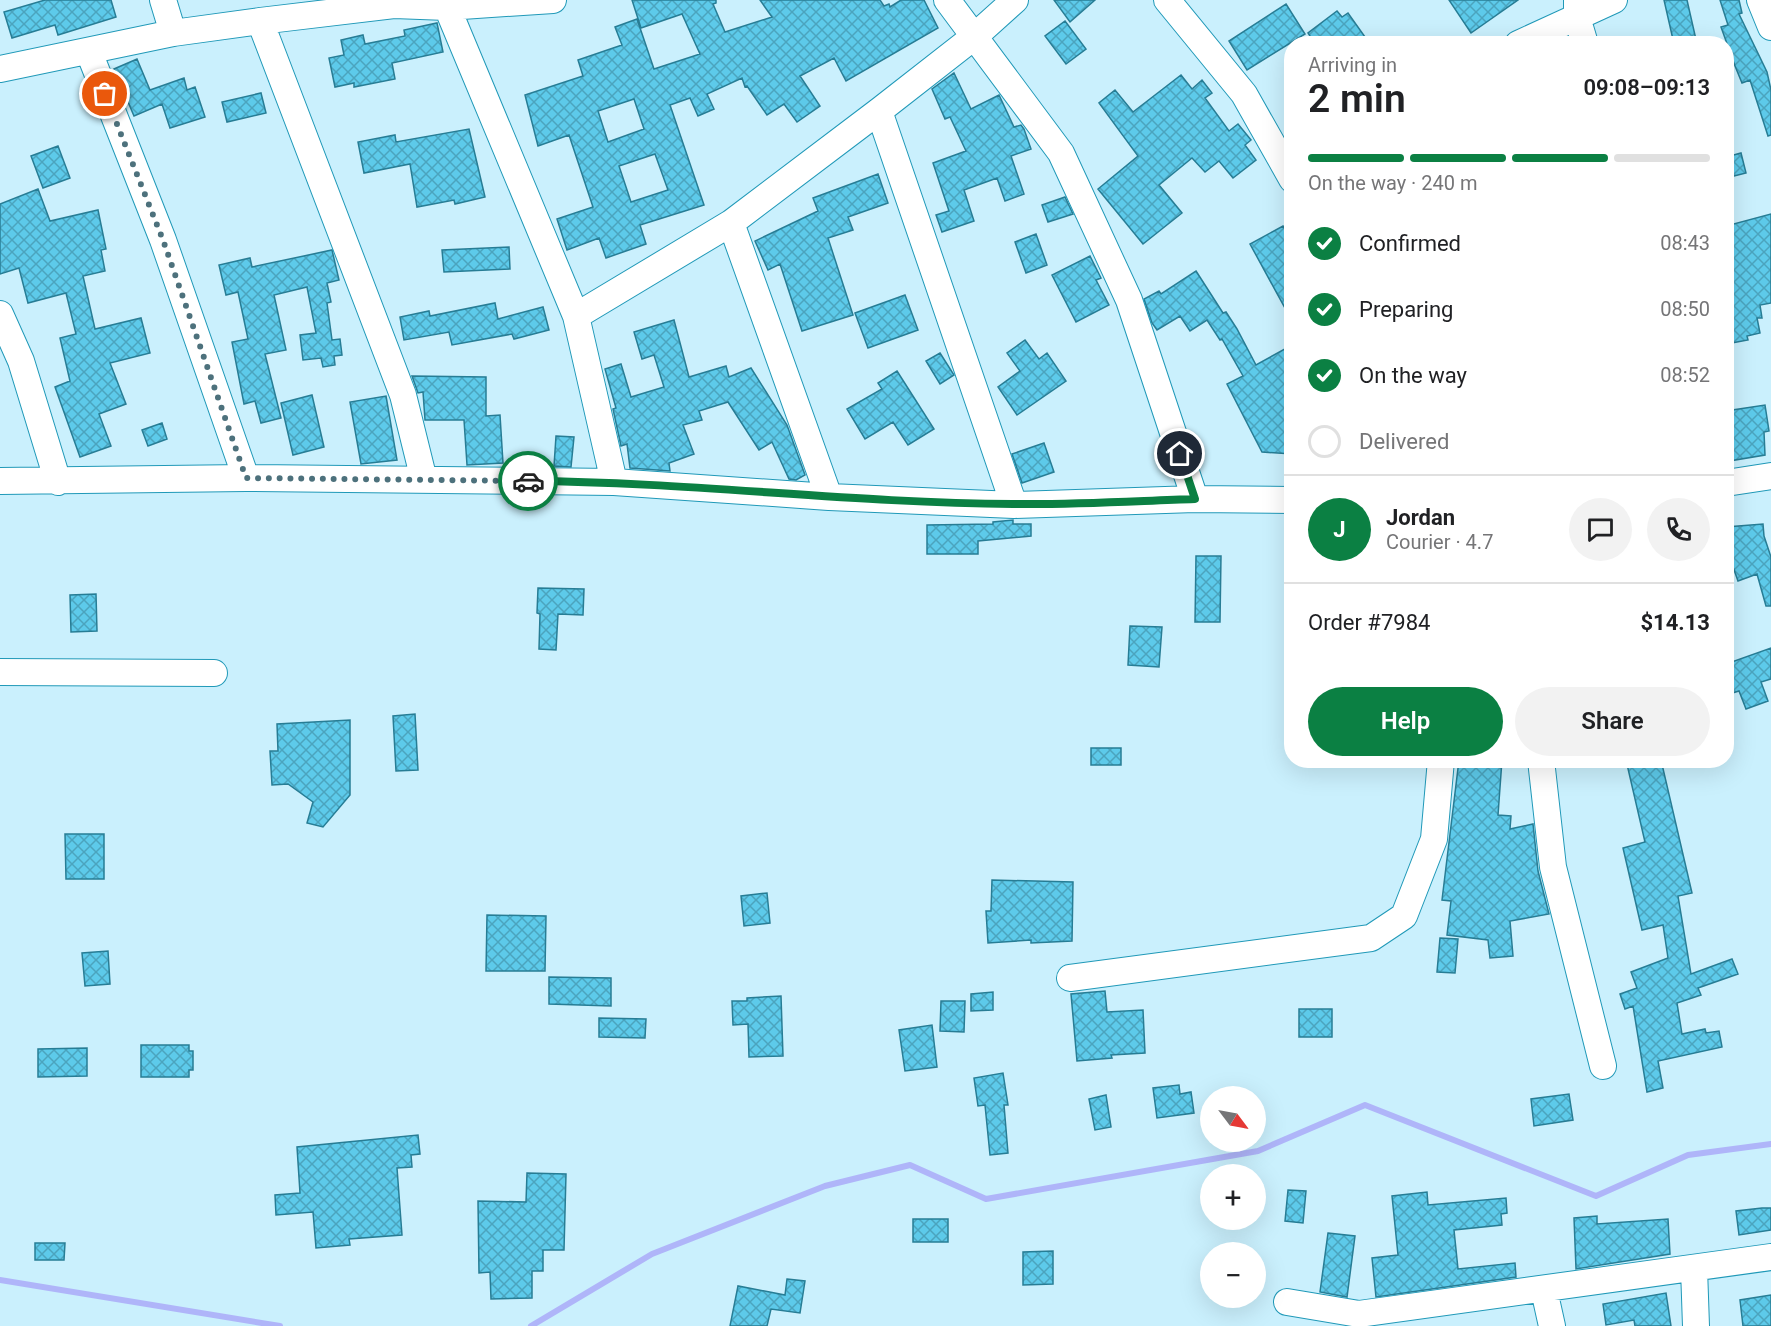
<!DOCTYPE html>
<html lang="en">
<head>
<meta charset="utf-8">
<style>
	:root { --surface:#fff; --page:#f2f2f2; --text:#202124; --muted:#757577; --line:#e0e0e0; --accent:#0b8043 }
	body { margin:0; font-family:Roboto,sans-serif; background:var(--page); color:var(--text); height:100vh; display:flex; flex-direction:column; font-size:22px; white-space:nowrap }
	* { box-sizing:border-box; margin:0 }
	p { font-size:20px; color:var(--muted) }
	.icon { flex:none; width:33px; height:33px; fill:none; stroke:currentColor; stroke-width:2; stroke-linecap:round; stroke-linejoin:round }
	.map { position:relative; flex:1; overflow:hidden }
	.drawer { position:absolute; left:1284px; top:36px; width:450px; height:732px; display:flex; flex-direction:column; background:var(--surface); border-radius:24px; box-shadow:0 6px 24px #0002 }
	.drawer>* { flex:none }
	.needle { width:39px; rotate:122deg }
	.tools { position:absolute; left:1200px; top:1086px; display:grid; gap:12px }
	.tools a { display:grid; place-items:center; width:66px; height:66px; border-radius:50%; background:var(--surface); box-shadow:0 6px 24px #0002; font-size:30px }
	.pin { position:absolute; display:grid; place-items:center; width:51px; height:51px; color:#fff; margin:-26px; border:3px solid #fff; border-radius:50%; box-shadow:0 2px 6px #0007 }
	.courier { position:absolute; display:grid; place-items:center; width:60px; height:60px; margin:-30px; border:4px solid #0b8043; border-radius:50%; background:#fff; color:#222; box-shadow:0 2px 8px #0007 }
	.head em { font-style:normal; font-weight:600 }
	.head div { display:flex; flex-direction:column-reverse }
	.head { display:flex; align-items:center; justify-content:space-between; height:102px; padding:0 24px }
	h1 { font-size:39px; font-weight:600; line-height:45px }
	.bar { display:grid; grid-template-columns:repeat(4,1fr); gap:9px 6px; align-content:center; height:72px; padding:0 24px }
	.bar i { height:8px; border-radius:4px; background:var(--line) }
	.bar .on { background:var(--accent) }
	.bar p { grid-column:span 4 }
	.line { display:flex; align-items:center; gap:15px; padding:0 24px; border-top:2px solid var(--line) }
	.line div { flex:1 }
	.round { display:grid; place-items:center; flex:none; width:63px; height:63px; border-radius:32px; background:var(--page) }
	ol { padding:0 24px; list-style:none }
	li { display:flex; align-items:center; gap:18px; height:66px }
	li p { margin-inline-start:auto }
	li .icon { padding:6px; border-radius:50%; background:var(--accent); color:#fff; stroke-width:4 }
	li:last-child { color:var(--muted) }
	li i { width:33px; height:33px; border:3px solid var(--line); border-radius:50% }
	.primary-button { display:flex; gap:12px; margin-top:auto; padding:12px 24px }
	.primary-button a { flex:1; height:69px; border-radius:36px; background:var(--accent); color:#fff; font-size:24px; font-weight:600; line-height:69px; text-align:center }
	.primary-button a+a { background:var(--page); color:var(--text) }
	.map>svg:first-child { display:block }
</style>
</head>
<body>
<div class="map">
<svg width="1771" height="1326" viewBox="0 0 1771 1326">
	<defs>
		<pattern id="building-cross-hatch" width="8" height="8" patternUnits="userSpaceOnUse" patternTransform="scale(1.5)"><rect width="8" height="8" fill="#5dcaea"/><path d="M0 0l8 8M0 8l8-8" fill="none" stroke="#4ba4be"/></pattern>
	</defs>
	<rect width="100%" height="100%" fill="#caf0fd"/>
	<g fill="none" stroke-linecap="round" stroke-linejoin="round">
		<!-- stream -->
		<path stroke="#afb5f9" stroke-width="6" d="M0 1280 280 1326
			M531 1326 652 1254 825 1186 910 1165 986 1199 1258 1151 1365 1105 1596 1196 1688 1155 1771 1144"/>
	</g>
	<!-- building -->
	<path fill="url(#building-cross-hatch)" stroke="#277d95" stroke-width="1.5" fill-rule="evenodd" d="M45 0H111L116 17 58 35 55 25 12 38 4 12Z
		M632 0H716V3L713 4 725 32 772 17 760 0H880L884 6 889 4 890 7 901 0H924L938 28 846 81 834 58 800 76 820 106 797 122 784 104 767 115 747 86 745 87 742 78 707 94 714 109 698 116 690 98 670 105 704 205 640 225 646 244 606 258 599 238 567 250 557 219 593 207 569 135 538 146 525 95 583 76 578 60 622 45 615 27 637 19 654 69 700 54 682 14 641 28ZM634 99 644 129 608 142 598 111ZM655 154 668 190 631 202 619 166Z
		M1054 0H1095L1070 22Z
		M1449 0H1518L1471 33Z
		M1664 0H1687L1697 44H1674Z
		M1720 0H1739L1742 13 1739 14 1767 72 1771 90V135L1768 136 1750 80 1742 83 1735 66 1721 27 1728 25Z
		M1286 4 1305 34 1247 70 1229 41Z
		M1337 11 1342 17 1348 13 1370 44H1315L1308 33Z
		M1065 21 1086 49 1066 64 1045 36Z
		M437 23 443 52 392 63 395 79 354 87V83L335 87 329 58 344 55 341 40 363 35 365 44 405 36 404 30Z
		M137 59 150 90 184 78 187 90 195 87 205 117 170 128 162 104 134 116 114 69Z
		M954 73 971 109 999 95 1014 127 1021 125 1024 129 1031 149 1011 156 1024 194 1005 201 997 178 964 190 974 221 942 232 936 215 949 211 933 163 966 151 950 117 945 119 932 89Z
		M1181 75 1192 89 1202 80 1212 93 1205 98 1229 131 1238 124 1251 140 1245 145 1256 160 1233 178 1219 161 1205 172 1192 158 1159 185 1182 213 1143 244 1098 189 1138 156 1099 103 1115 90 1133 112Z
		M261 93 266 113 227 122 222 102Z
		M469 129 485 197 455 204 454 200 417 207 410 164 364 173 358 142 395 135 396 142Z
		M58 146 70 178 43 188 31 156Z
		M1741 153 1746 173 1726 178V157Z
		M878 174 888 203 848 217 853 230 828 238 853 315 802 331 780 264 768 270 755 241 818 211 813 198Z
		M38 189 50 221 98 210 106 249 101 250 105 271 83 276 95 329 141 318 150 353 110 363 126 404 99 414 111 446 80 457 55 387 70 381 60 338 76 334 66 293 28 303 19 268 0 274V204Z
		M1065 197 1073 214 1048 222 1042 205Z
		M1771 214V303L1760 305 1762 318H1757L1760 333 1747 336 1748 340 1726 344V226Z
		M1283 226 1292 240V321L1250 244Z
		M1036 234 1047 265 1026 273 1015 242Z
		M509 247 510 269 444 272 442 250Z
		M332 250 339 280 327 283 331 302 327 303 332 340 340 339 342 355 334 356 335 365 323 367 321 358 303 360 300 335 316 333 307 287 274 295 286 350 265 354 281 418 261 423 255 401 244 404 232 342 248 339 238 292 226 295 219 265 250 258 252 267Z
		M1090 256 1101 278 1096 280 1109 305 1076 322 1052 275Z
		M1196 271 1223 313 1226 312 1237 329 1256 365 1292 345V454L1262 452 1227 384 1243 376 1222 339 1220 340 1207 320 1190 331 1180 316 1157 330 1152 323 1144 299 1159 291 1161 294Z
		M905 295 918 330 868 348 855 313Z
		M495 303 498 319 543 307 549 330 514 339 512 334 452 345 449 332 404 340 400 317 429 311 430 316Z
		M674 320 689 377 726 366 729 377 751 368 787 425 805 475 796 480 789 479 772 442 759 450 728 402 699 411 702 420 683 425 694 454 669 463 670 471 630 468 627 444 621 446 613 409 616 408 605 369 621 364 631 397 664 387 654 355 642 359 634 332Z
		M1025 340 1039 359 1047 353 1066 381 1017 415 998 387 1020 371 1007 353Z
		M940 353 954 375 940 384 926 361Z
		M897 371 934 429 908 445 893 422 865 439 847 409 882 389 878 383Z
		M412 376 486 377V416L500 415 503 463 467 465 464 420H425L423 392 418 393Z
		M312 395 324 447 293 455 281 403Z
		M386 396 397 460 361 464 350 402Z
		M1765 405 1769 431 1764 432 1765 455 1729 461 1726 411Z
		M162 423 167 439 148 446 142 430Z
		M556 436 574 437 571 467 554 466Z
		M1044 443 1054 472 1022 483 1012 454Z
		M1013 520V524H1031V536L978 541V554H927V525L993 524V522Z
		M1763 524 1764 536 1771 557V606H1766L1757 574 1738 581 1726 547V527Z
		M1196 556H1221L1220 622H1195Z
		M538 588 584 589 583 615 558 614 556 650 539 649 540 614 537 613Z
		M96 594 97 631 71 632 70 595Z
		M1130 626 1162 627 1159 667 1128 665Z
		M1771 648V679L1761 682 1768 701 1746 709 1739 691 1726 695V664Z
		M415 714 418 770 396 771 393 716Z
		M350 720V795L323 827 307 823 313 802 288 784 272 785 270 751H278L277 724Z
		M1091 748H1121V765H1091Z
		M1459 760H1502L1498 815 1511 816 1510 829 1533 824 1538 871 1549 914 1510 921 1513 956 1490 958 1488 940 1447 935 1451 901 1442 900Z
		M1626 760H1661L1692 893 1678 896 1691 974 1732 959 1738 974 1698 988 1701 995 1677 1003 1682 1034 1705 1029 1706 1033 1719 1031 1722 1047 1658 1061 1663 1088 1647 1092 1633 1006 1625 1009 1620 994 1637 988 1631 972 1668 958 1663 925 1642 930 1623 848 1645 842Z
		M65 834H104V879H66Z
		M992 880 1073 882 1072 941 1031 943V940L988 943 986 911H991Z
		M767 893 770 923 744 926 741 896Z
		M487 915 546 916 545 971H486Z
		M1440 938 1458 939 1455 973 1437 972Z
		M108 951 110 984 85 986 82 953Z
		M549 977 611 978V1006L549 1004Z
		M1105 991 1107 1012 1143 1010 1145 1053 1111 1055 1112 1058 1077 1061 1071 994Z
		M993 992V1010L971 1011V994Z
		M781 996 783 1056 749 1057 748 1024 733 1025 732 1001H747V998Z
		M941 1001H965L964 1032 940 1031Z
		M1299 1009H1332V1037H1299Z
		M599 1018 646 1019 645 1038 599 1037Z
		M932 1025 937 1067 905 1071 899 1030Z
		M141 1045H189V1051H193V1070H189V1077H141Z
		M87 1048V1076L38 1077V1049Z
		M1003 1073 1008 1105H1004L1008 1153 990 1155 985 1105 978 1106 974 1078Z
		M1179 1085 1180 1094 1191 1092 1194 1113 1157 1118 1153 1088Z
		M1569 1094 1573 1120 1534 1126 1531 1099Z
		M1106 1095 1111 1127 1095 1130 1089 1099Z
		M418 1135 420 1154 411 1155 412 1167 397 1168 402 1235 349 1239 350 1245 316 1248 313 1212 276 1215 275 1195 300 1193 297 1147Z
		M527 1173 566 1174 564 1250H543V1271H532V1298L491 1299 490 1272 479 1273 478 1201 526 1202Z
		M1288 1190 1306 1191 1303 1223 1285 1221Z
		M1427 1192 1428 1205 1506 1198 1507 1213 1501 1214 1502 1225 1454 1230 1458 1269 1515 1263 1516 1277 1376 1297 1372 1258 1398 1255 1392 1196Z
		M1762 1208H1771V1230L1739 1235 1736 1211Z
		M1597 1216V1224L1668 1219 1670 1254 1576 1269 1574 1218Z
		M913 1219H948V1242H913Z
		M1328 1233 1355 1236 1347 1297 1320 1292Z
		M35 1243H65L64 1260H35Z
		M1053 1251V1284L1023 1285V1252Z
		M787 1279 805 1281 800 1313 771 1309 767 1326H730L738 1286 785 1295Z
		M1666 1293 1671 1326H1635L1634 1320 1606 1325 1603 1304Z
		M1771 1295V1326H1743L1740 1300Z"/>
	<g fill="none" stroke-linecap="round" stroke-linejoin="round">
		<defs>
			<path id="minor" d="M163 0 173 33
				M947 0 1061 153 1129 300 1195 499
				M1167 0 1244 94 1292 179
				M1577 0V17L1585 44
				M1760 0 1771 27
				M447 7 576 316 614 482
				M260 21 403 395 424 480
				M1518 44 1614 0
				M89 52 163 240 246 478
				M0 69 173 33 260 21 394 5 447 7 553 0
				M879 111 1014 505
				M731 223 829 497
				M0 314 21 361 58 482
				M576 316 731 223 879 111 975 36 1015 0
				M0 481 246 478 614 482 829 497 1014 505 1195 499 1292 500
				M1726 483 1771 476
				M0 672 214 673
				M1541 760 1553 867 1603 1066
				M1070 978 1371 938 1404 916 1434 839 1441 760
				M1694 1268 1696 1326
				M1544 1290 1552 1326
				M1287 1302 1359 1314 1771 1257"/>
		</defs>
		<!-- minor casing -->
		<use href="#minor" stroke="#2099b8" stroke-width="28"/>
		<!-- minor -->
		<use href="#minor" stroke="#fff" stroke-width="26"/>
	</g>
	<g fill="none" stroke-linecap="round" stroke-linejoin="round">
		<!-- done -->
		<path stroke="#4d717c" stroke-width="6" stroke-dasharray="0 10.8" d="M105 94 163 240 246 478 528 481"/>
		<!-- route -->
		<path stroke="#0b8043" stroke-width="8" d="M528 481C690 482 851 503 1013 504 1074 505 1135 501 1195 499L1180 454"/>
	</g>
</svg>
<div class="tools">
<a><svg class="needle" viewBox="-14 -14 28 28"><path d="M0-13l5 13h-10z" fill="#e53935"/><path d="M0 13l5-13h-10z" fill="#757577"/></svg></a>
<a>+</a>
<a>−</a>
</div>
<div class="pin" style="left:105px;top:94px;background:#ea580c"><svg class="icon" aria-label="bag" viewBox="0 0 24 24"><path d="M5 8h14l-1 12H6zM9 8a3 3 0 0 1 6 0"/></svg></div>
<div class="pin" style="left:1180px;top:454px;background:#1f2937"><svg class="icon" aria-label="home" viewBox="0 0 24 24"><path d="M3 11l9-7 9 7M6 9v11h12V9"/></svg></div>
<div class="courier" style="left:528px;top:481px"><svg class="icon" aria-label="car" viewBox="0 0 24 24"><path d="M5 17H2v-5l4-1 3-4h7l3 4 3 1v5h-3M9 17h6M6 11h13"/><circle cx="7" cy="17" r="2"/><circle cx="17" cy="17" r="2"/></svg></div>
<section class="drawer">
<div class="head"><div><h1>2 min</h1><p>Arriving in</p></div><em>09:08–09:13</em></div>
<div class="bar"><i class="on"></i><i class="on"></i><i class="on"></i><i></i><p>On the way · 240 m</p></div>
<ol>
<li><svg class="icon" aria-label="check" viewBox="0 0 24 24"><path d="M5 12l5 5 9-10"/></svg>Confirmed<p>08:43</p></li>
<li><svg class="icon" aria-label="check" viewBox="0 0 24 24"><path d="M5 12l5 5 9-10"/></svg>Preparing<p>08:50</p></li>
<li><svg class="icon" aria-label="check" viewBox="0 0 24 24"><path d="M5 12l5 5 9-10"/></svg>On the way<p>08:52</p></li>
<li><i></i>Delivered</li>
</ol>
<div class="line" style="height:108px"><b class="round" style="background:var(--accent);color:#fff">J</b><div><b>Jordan</b><p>Courier · 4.7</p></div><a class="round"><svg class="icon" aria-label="chat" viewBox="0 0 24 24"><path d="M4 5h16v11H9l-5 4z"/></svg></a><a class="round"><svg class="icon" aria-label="phone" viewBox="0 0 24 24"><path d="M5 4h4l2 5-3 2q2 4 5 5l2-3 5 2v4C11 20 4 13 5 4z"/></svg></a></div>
<div class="line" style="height:78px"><div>Order #7984</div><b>$14.13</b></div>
<div class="primary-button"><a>Help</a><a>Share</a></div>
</section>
</div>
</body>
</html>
